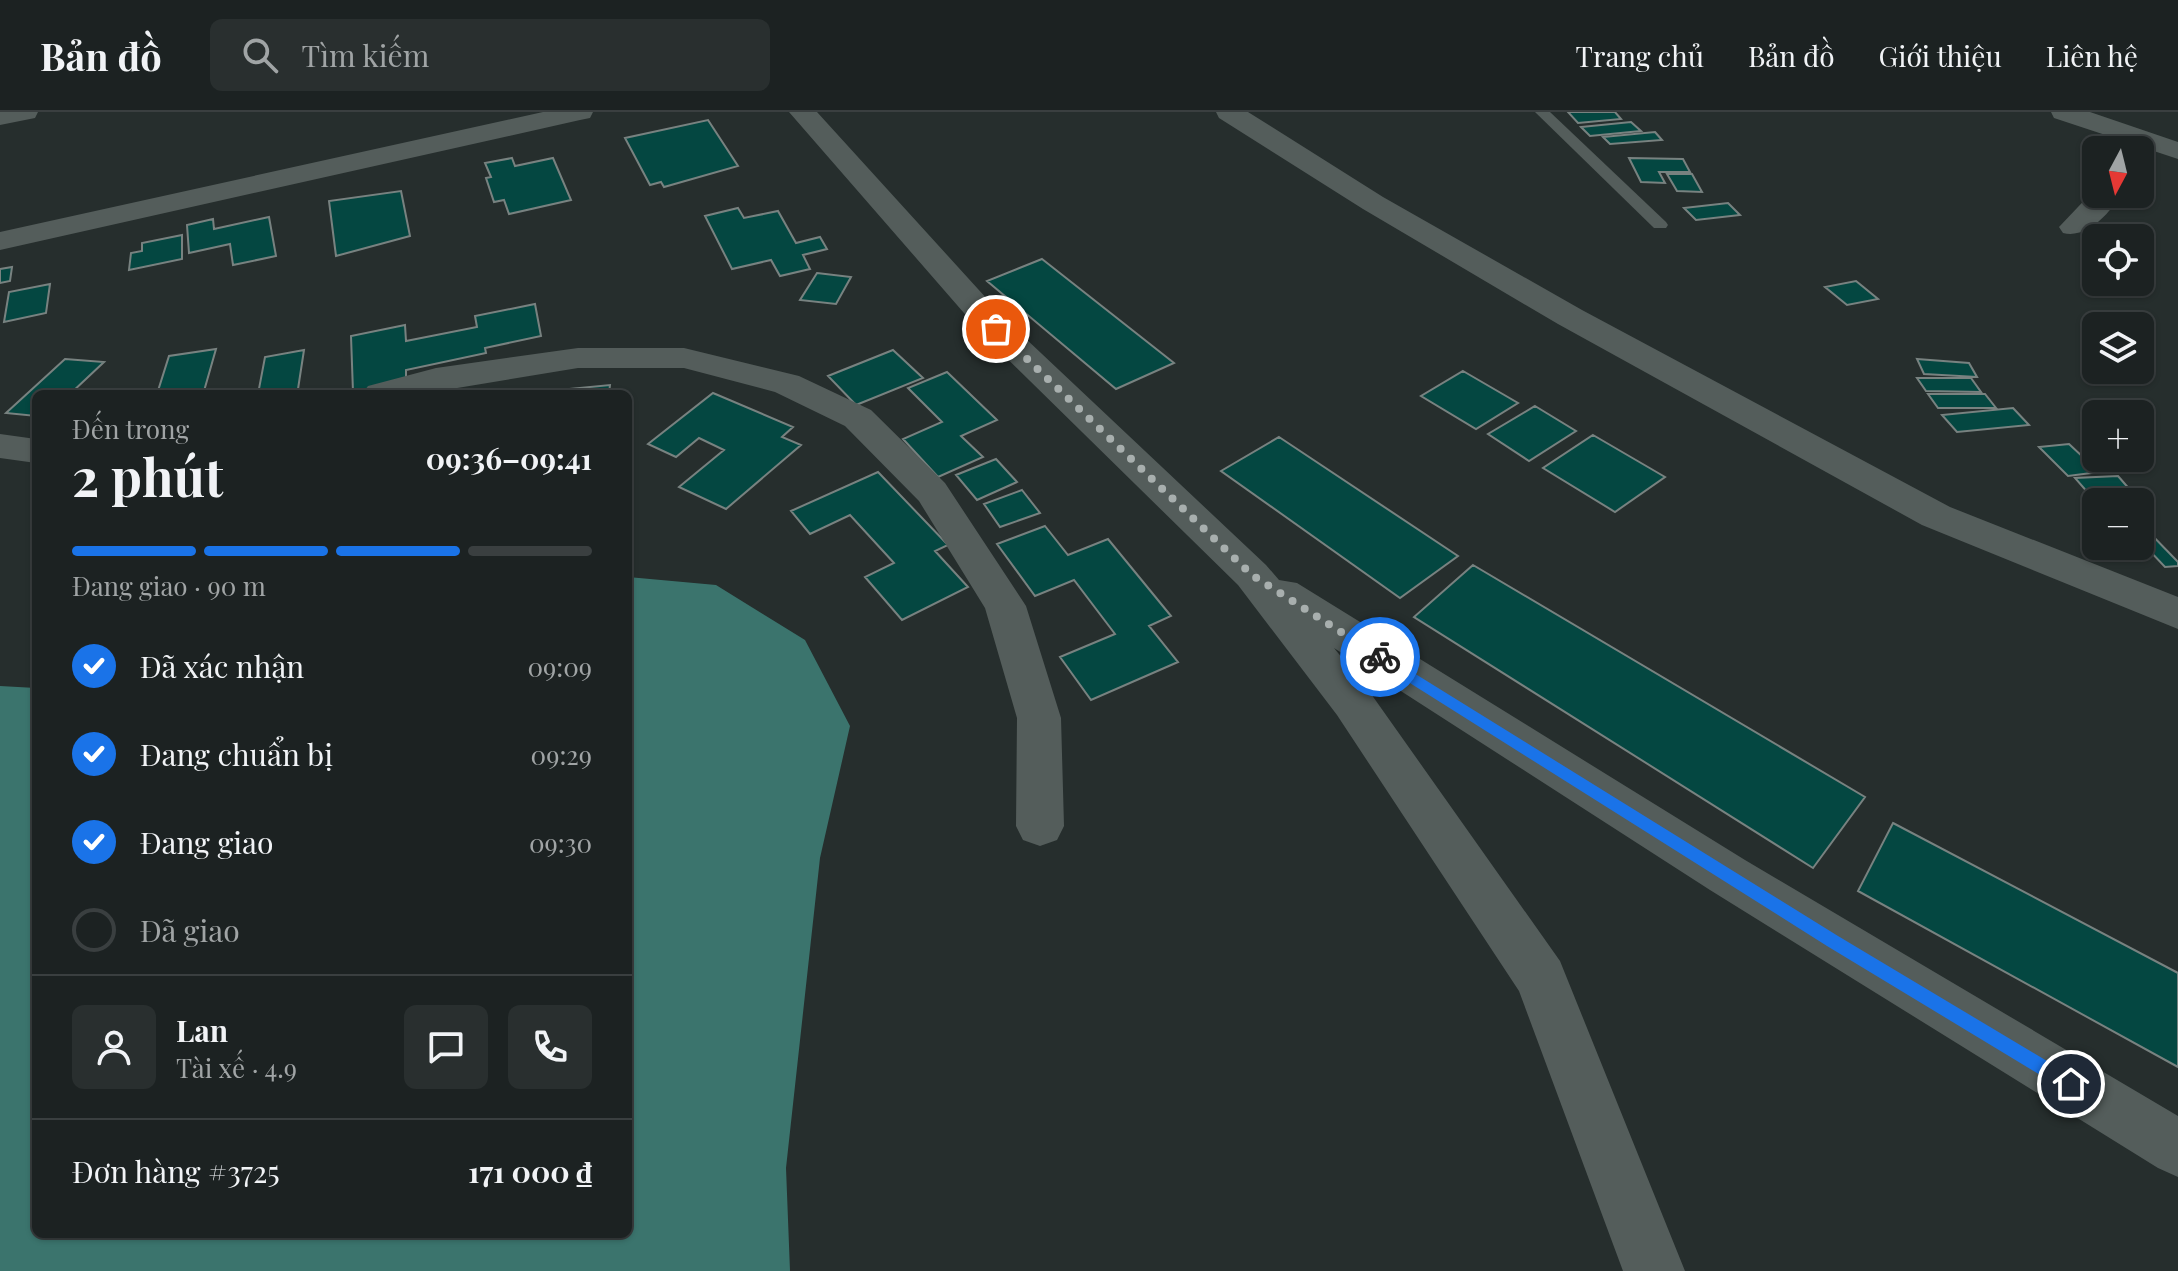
<!DOCTYPE html>
<html lang="vi">
<head>
<meta charset="utf-8">
<style>
	:root { --surface:#1c2222; --page:#292f2f; --text:#f1f3f6; --muted:#a0a4a5; --line:#3a3f40; --accent:#1a73e8 }
	body { margin:0; font-family:"Playfair Display",serif; background:var(--page); color:var(--text); height:100vh; display:flex; flex-direction:column; font-size:30px; white-space:nowrap }
	* { box-sizing:border-box; margin:0 }
	p { font-size:26px; color:var(--muted) }
	.icon { flex:none; width:44px; height:44px; fill:none; stroke:currentColor; stroke-width:2; stroke-linecap:round; stroke-linejoin:round }
	.map { position:relative; flex:1; overflow:hidden }
	.panel { position:absolute; left:32px; top:278px; width:600px; height:848px; display:flex; flex-direction:column; background:var(--surface); border-radius:12px; box-shadow:0 2px 6px #0004,0 0 0 2px var(--line) }
	.panel>* { flex:none }
	.needle { width:52px; rotate:187deg }
	.tools { position:absolute; left:2082px; top:24px; display:grid; gap:16px }
	.tools a { display:grid; place-items:center; width:72px; height:72px; border-radius:12px; background:var(--surface); box-shadow:0 2px 6px #0004,0 0 0 2px var(--line); font-size:40px }
	.pin { position:absolute; display:grid; place-items:center; width:68px; height:68px; color:#fff; margin:-34px; border:4px solid #fff; border-radius:50%; box-shadow:0 2px 8px #0007 }
	.courier { position:absolute; display:grid; place-items:center; width:80px; height:80px; margin:-40px; border:6px solid #1a73e8; border-radius:50%; background:#fff; color:#222; box-shadow:0 2px 10px #0007 }
	.headline em { font-style:normal; font-weight:700 }
	.headline div { display:flex; flex-direction:column-reverse }
	.headline { display:flex; align-items:center; justify-content:space-between; height:136px; padding:0 40px }
	h1 { font-size:52px; font-weight:700; line-height:60px }
	.bar { display:grid; grid-template-columns:repeat(4,1fr); gap:12px 8px; align-content:center; height:96px; padding:0 40px }
	.bar i { height:10px; border-radius:6px; background:var(--line) }
	.bar .active { background:var(--accent) }
	.bar p { grid-column:span 4 }
	.line { display:flex; align-items:center; gap:20px; padding:0 40px; border-top:2px solid var(--line) }
	.line div { flex:1 }
	.round { display:grid; place-items:center; flex:none; width:84px; height:84px; border-radius:12px; background:var(--page) }
	ol { padding:0 40px; list-style:none }
	li { display:flex; align-items:center; gap:24px; height:88px }
	li p { margin-inline-start:auto }
	li .icon { padding:8px; border-radius:50%; background:var(--accent); color:#fff; stroke-width:4 }
	li:last-child { color:var(--muted) }
	li i { width:44px; height:44px; border:4px solid var(--line); border-radius:50% }
	header { display:flex; align-items:center; gap:48px; box-sizing:border-box; height:112px; padding:0 40px; background:var(--surface); border-bottom:2px solid var(--line) }
	header strong { font-size:38px }
	nav { display:flex; gap:44px; margin-inline-start:auto; font-size:28px }
	.search { width:560px; height:72px; background:var(--page); display:flex; align-items:center; gap:20px; box-sizing:border-box; padding:0 28px; border-radius:12px; color:var(--muted); font-size:30px }
	.map>svg:first-child { display:block }
</style>
</head>
<body>
<header>
<strong>Bản đồ</strong>
<div class="search"><svg class="icon" aria-label="search" viewBox="0 0 24 24"><circle cx="10" cy="10" r="6"/><path d="M15 15l6 6"/></svg>Tìm kiếm</div>
<nav><a>Trang chủ</a><a>Bản đồ</a><a>Giới thiệu</a><a>Liên hệ</a></nav>
</header>
<div class="map">
<svg width="2178" height="1159" viewBox="0 0 2178 1159">
	<rect width="100%" height="100%" fill="#262e2d"/>
	<!-- water -->
	<path fill="#3b746d" d="M628 465 716 473 805 528 850 614 820 746 786 1056 790 1159H0V574L36 576V1122H628Z"/>
	<!-- building -->
	<path fill="#044741" stroke="#788280" stroke-width="2" d="M1568 0H1615L1621 7 1578 11Z
		M708 8 738 54 664 75 661 70 650 73 625 26Z
		M1631 10 1641 19 1590 24 1581 15Z
		M1655 20 1662 28 1610 32 1603 25Z
		M512 46 515 54 553 46 571 88 509 102 504 88 494 90 486 66 491 65 485 51Z
		M1629 46 1683 47 1690 60H1659L1665 71 1641 70Z
		M1667 62H1692L1702 80 1677 79Z
		M401 79 410 124 336 144 329 89Z
		M1728 91 1740 103 1696 108 1684 96Z
		M738 96 744 106 778 99 796 131 820 125 827 137 803 143 810 157 780 164 771 148 732 157 705 104Z
		M269 105 276 144 233 153 230 132 189 141 187 113 213 107 214 117Z
		M182 123V147L129 158 131 141 142 139V131Z
		M1042 147 1174 251 1116 277 987 169Z
		M12 155 10 169 0 171V157Z
		M817 161 851 165 836 192 800 188Z
		M1856 169 1878 187 1847 193 1825 175Z
		M50 172 46 201 4 210 9 180Z
		M535 192 541 224 485 236 486 241 406 258V269L353 280 351 224 405 213 406 229 477 215 475 204Z
		M216 237 204 279 157 282 169 244Z
		M304 238 298 277 258 282 265 245Z
		M893 238 923 266 856 293 828 264Z
		M65 247 104 250 70 282H36V304L6 301Z
		M1917 247 1969 251 1977 265 1924 262Z
		M1463 259 1518 291 1476 317 1421 284Z
		M947 260 997 308 961 324 983 345 938 365 903 327 942 310 908 276Z
		M1917 266H1971L1981 280 1926 279Z
		M610 273 609 282H548L549 279Z
		M713 281 793 315 782 325 801 333 726 397 679 375 724 338 699 326 676 345 648 332Z
		M1928 282H1985L1996 296H1938Z
		M1535 294 1576 319 1529 349 1488 322Z
		M2013 296 2029 313 1957 320 1942 303Z
		M1593 323 1665 365 1615 400 1543 356Z
		M1279 325 1458 444 1400 486 1221 359Z
		M2069 332 2099 360 2068 364 2039 335Z
		M996 347 1017 370 977 388 956 363Z
		M878 360 948 433 935 439 968 475 902 508 865 465 894 451 850 403 810 422 791 399Z
		M2118 364 2131 379 2089 382 2075 366Z
		M1022 378 1040 401 1000 415 984 392Z
		M2133 382 2148 397H2140V390H2098L2094 385Z
		M1045 414 1068 443 1108 427 1171 504 1149 514 1178 550 1091 588 1060 545 1115 522 1074 468 1035 484 997 432Z
		M2140 416H2145L2178 450V454L2165 455 2149 438 2105 442 2098 434H2140Z
		M1473 453 1865 685 1813 756 1414 505Z
		M1893 711 2178 861V955L1858 779Z"/>
	<g fill="none" stroke-linecap="round" stroke-linejoin="round">
		<!-- service -->
		<path fill="#545d5b" fill-rule="evenodd" d="M1535 0H1550L1666 110 1668 113 1666 116H1654Z"/>
		<!-- minor -->
		<path fill="#545d5b" fill-rule="evenodd" d="M0 0H38L35 6 0 13Z
			M543 0H593L590 6 580 8 0 138V120Z
			M789 0H817L1008 210 1266 453 1279 468 1297 471 1745 748 2178 1004V1065L2158 1056 1710 778 1334 536 1369 579 1560 849 1685 1159H1623L1519 879 1337 603 1238 473 984 224Z
			M1216 0H1248L1383 85 1582 198 1950 395 2178 485V517L1922 413 1558 212 1363 97 1219 6Z
			M2051 0H2090L2178 30V47L2054 6Z
			M2096 76V82H2122C2109 101 2088 127 2063 121L2059 115Z
			M578 236H684L799 264 871 298 945 371 1026 494 1061 606 1064 714 1057 728 1040 734 1023 728 1016 714 1017 606 985 496 919 389 845 314 775 280 684 256H578L421 282H362L368 274 436 256Z
			M0 322 36 327V351L0 346Z"/>
	</g>
	<!-- route -->
	<path fill="#1a73e8" d="M1380 540 1838 824 2077 967 2079 972 2077 978H2065L1827 834 1375 549 1373 545Z"/>
	<g fill="none" stroke-linecap="round" stroke-linejoin="round">
		<!-- done -->
		<path stroke="#a8afae" stroke-width="8" stroke-dasharray="0 14.4" d="M996 217 1252 463 1380 545"/>
	</g>
</svg>
<div class="tools">
<a><svg class="needle" viewBox="-14 -14 28 28"><path d="M0-13l5 13h-10z" fill="#e53935"/><path d="M0 13l5-13h-10z" fill="#a0a4a5"/></svg></a>
<a><svg class="icon" aria-label="locate" viewBox="0 0 24 24"><circle cx="12" cy="12" r="6"/><path d="M12 2v4M12 18v4M2 12h4M18 12h4"/></svg></a>
<a><svg class="icon" aria-label="layers" viewBox="0 0 24 24"><path d="M12 4l9 5-9 5-9-5zM3 14l9 5 9-5"/></svg></a>
<a>+</a>
<a>−</a>
</div>
<div class="pin" style="left:996px;top:217px;background:#ea580c"><svg class="icon" aria-label="bag" viewBox="0 0 24 24"><path d="M5 8h14l-1 12H6zM9 8a3 3 0 0 1 6 0"/></svg></div>
<div class="pin" style="left:2071px;top:972px;background:#1f2937"><svg class="icon" aria-label="home" viewBox="0 0 24 24"><path d="M3 11l9-7 9 7M6 9v11h12V9"/></svg></div>
<div class="courier" style="left:1380px;top:545px"><svg class="icon" aria-label="bike" viewBox="0 0 24 24"><circle cx="6" cy="16" r="4"/><circle cx="18" cy="16" r="4"/><path d="M6 16l4-8h5l3 8M10 8l3 8H6M13 5h3"/></svg></div>
<section class="panel">
<div class="headline"><div><h1>2 phút</h1><p>Đến trong</p></div><em>09:36–09:41</em></div>
<div class="bar"><i class="active"></i><i class="active"></i><i class="active"></i><i></i><p>Đang giao · 90 m</p></div>
<ol>
<li><svg class="icon" aria-label="check" viewBox="0 0 24 24"><path d="M5 12l5 5 9-10"/></svg>Đã xác nhận<p>09:09</p></li>
<li><svg class="icon" aria-label="check" viewBox="0 0 24 24"><path d="M5 12l5 5 9-10"/></svg>Đang chuẩn bị<p>09:29</p></li>
<li><svg class="icon" aria-label="check" viewBox="0 0 24 24"><path d="M5 12l5 5 9-10"/></svg>Đang giao<p>09:30</p></li>
<li><i></i>Đã giao</li>
</ol>
<div class="line" style="height:144px"><a class="round"><svg class="icon" aria-label="person" viewBox="0 0 24 24"><circle cx="12" cy="8" r="4"/><path d="M4 21q1-7 8-7t8 7"/></svg></a><div><b>Lan</b><p>Tài xế · 4.9</p></div><a class="round"><svg class="icon" aria-label="chat" viewBox="0 0 24 24"><path d="M4 5h16v11H9l-5 4z"/></svg></a><a class="round"><svg class="icon" aria-label="phone" viewBox="0 0 24 24"><path d="M5 4h4l2 5-3 2q2 4 5 5l2-3 5 2v4C11 20 4 13 5 4z"/></svg></a></div>
<div class="line" style="height:104px"><div>Đơn hàng #3725</div><b>171 000 ₫</b></div>
</section>
</div>
</body>
</html>
